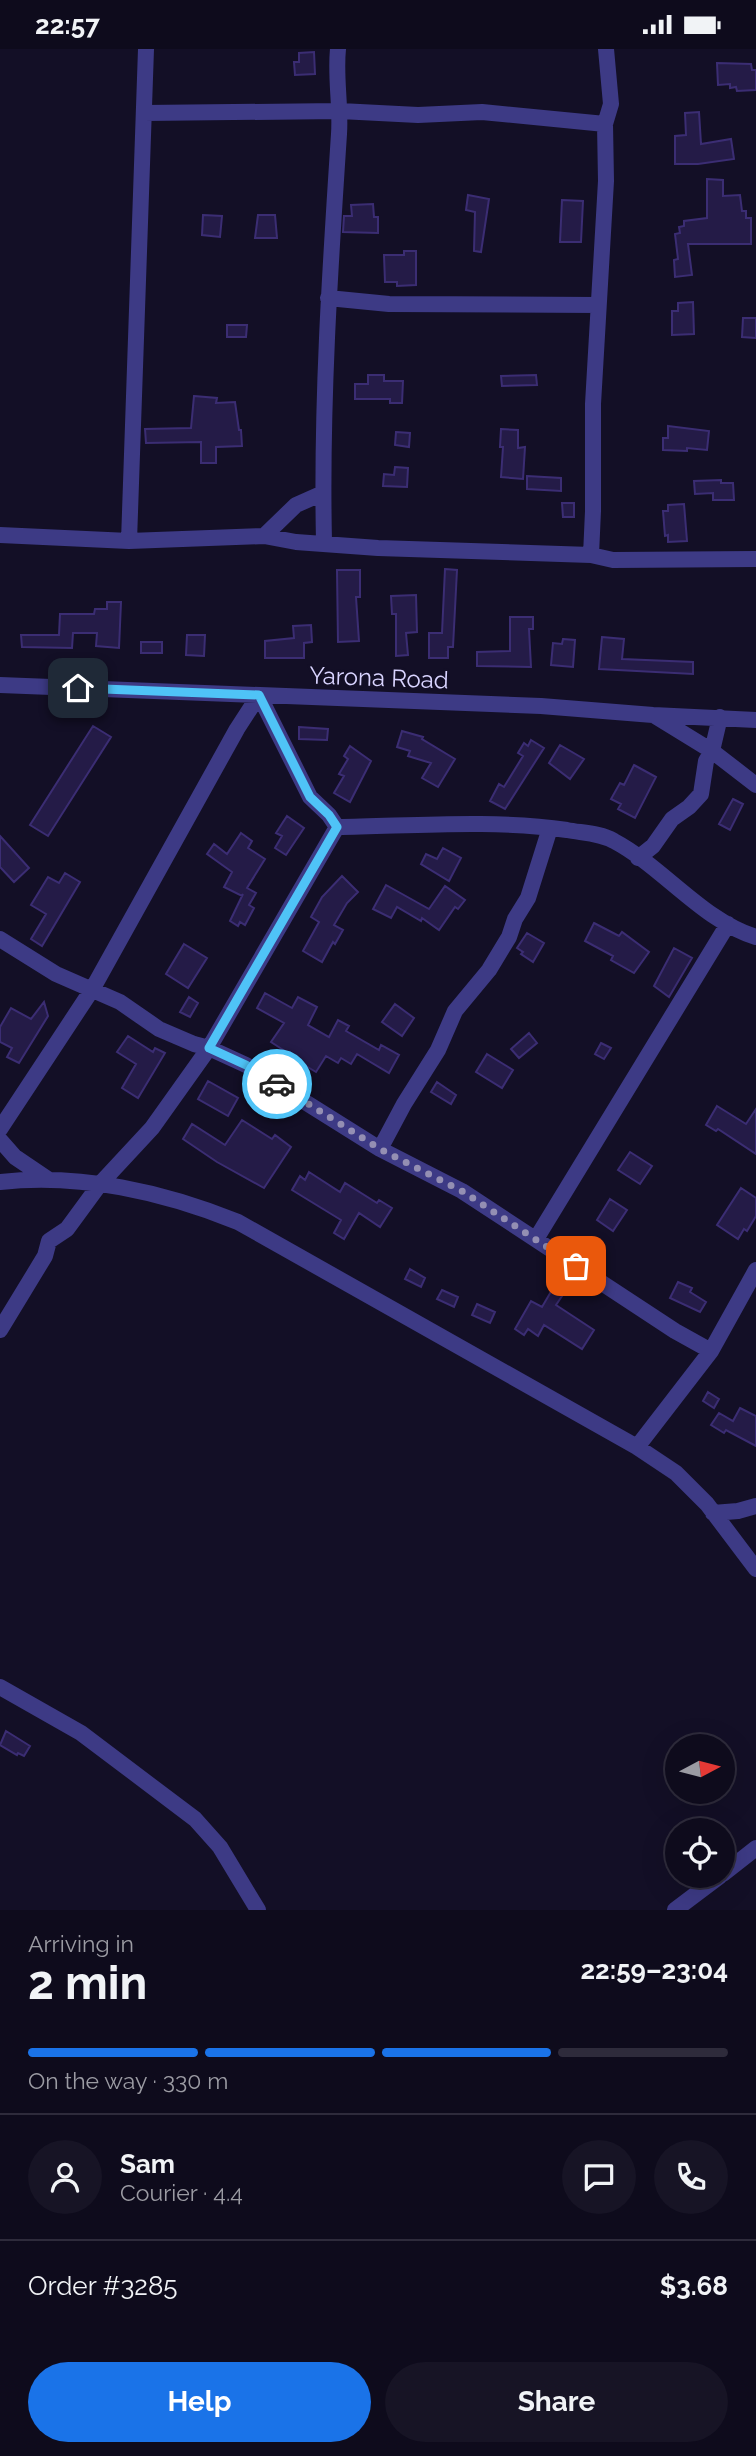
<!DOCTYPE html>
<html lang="en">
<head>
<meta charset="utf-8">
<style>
	:root { --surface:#0e0b1c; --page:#171425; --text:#f1f3f6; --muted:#9b9ba3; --line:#2e2b3b; --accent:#1a73e8 }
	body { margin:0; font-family:Raleway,sans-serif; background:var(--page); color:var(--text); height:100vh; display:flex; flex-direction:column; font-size:26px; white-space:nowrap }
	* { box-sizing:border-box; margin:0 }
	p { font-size:23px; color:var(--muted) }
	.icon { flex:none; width:38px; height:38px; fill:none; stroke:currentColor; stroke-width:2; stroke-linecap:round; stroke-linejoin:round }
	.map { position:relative; height:1861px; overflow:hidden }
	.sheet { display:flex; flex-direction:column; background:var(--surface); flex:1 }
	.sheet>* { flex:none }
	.needle { width:46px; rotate:83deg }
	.controls { position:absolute; left:665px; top:1685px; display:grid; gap:14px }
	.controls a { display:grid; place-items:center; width:70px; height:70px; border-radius:50%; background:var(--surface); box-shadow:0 7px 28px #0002,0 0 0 2px var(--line); font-size:35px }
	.pin { position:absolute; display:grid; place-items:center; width:60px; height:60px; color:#fff; margin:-30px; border-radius:14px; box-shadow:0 4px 10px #0006 }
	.courier { position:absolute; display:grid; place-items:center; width:70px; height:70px; margin:-35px; border:5px solid #4fc3f7; border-radius:50%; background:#fff; color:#222; box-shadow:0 2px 9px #0007 }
	.summary em { font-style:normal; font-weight:700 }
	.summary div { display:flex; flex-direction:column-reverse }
	.summary { display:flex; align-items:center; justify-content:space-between; height:119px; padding:0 28px }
	h1 { font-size:46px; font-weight:700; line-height:52px }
	.bar { display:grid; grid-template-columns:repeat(4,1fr); gap:10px 7px; align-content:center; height:84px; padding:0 28px }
	.bar i { height:9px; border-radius:5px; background:var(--line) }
	.bar .active { background:var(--accent) }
	.bar p { grid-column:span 4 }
	.line { display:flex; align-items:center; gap:18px; padding:0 28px; border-top:2px solid var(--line) }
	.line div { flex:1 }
	.round { display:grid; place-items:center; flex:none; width:74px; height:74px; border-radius:37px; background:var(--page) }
	.cta { display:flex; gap:14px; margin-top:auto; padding:14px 28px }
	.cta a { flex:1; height:80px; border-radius:42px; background:var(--accent); color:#fff; font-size:28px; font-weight:700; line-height:80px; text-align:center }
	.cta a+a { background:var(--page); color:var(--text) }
	.status { display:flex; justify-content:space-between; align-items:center; height:49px; padding:0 35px; background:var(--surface); direction:ltr }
	.status svg { height:19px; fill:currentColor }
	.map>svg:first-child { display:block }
</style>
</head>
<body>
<div class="status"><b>22:57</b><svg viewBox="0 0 49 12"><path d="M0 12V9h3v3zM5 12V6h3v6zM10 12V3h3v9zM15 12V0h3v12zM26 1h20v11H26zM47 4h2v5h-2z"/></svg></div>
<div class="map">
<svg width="756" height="1861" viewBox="0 0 756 1861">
	<rect width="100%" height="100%" fill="#130f26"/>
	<!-- building -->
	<path fill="#241b47" stroke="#3b2d73" stroke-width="2" d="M314 3 315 25 295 26 294 13H299V4Z
		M717 14 751 15 752 21H756V41L737 42 736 38 730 39V35L718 36Z
		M699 63 701 95 731 90 734 110 698 115H675V87L686 86 685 64Z
		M707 130 723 131V147L740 146 742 162H746V169H751V195H688L692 226 675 228 674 211 678 210 675 185 680 184 679 178 684 177V172L707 169Z
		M468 146 489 150 481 203 474 202 475 163 466 161Z
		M562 151 583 152 581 193H560Z
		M373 155 374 168H378V184L343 183 344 167H352L351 156Z
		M203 166 222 167 220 188 202 186Z
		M258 166H275L277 189H255Z
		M404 202H416V236L397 237V233H385L384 206H404Z
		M693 253 694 285 672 286V262H678V254Z
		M743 269H756V289L742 288Z
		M227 276H247L246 288H227Z
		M368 326H384V332H403L402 354H390V350H355V335H368Z
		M536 326 537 336 502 337 501 327Z
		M194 347 217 349 216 354 235 353 239 381H241L242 397 216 398V414H201V393L146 394 145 380 191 379Z
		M668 377 709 382 707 401 687 399V402L663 401V389H668Z
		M501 380 518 381V399L525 398 523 430 501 428 503 398H500Z
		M396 383 410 384 409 398 395 396Z
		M395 418 408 419 407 438 383 437 384 425 394 426Z
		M527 427 561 429V442L527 440Z
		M721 431V434H733L734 451H713V444L695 445 694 432Z
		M562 454H574V468H563Z
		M684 455 687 492 668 493V486L665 487 663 462H668V456Z
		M445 520 457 521 453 598H448V609H429V584H442Z
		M337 521H360V548H356L359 592 338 593Z
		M416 546 417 583 406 584 408 606 396 607V565H392L391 547Z
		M107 553H121L119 599 96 597 97 584H73L72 599 22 598 21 586H59L60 565H94L95 560H107Z
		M510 568H533V580H529L531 618 477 617V603L510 602Z
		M311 576 312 593 304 594V609H265V592L294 589 293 577Z
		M187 586H205L204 607 186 606Z
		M602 588 624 590 622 610 693 613V625L599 620Z
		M563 590 575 591 573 618 551 616 553 594 562 595Z
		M141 593H162V604H141Z
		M93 677 111 688 48 787 30 776Z
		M299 678 328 680 327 691 299 690Z
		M402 682 423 688 422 690 455 710 438 738 422 729 431 714 408 707 410 702 397 698Z
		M531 691 544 699 505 760 490 752 499 735 504 738 523 707 518 704 524 694 528 697Z
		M560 696 584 710 570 730 549 714Z
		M350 697 371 712 350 753 334 744 344 727 339 725 348 710 344 707Z
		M634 716 656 728 635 769 618 760 621 755 611 750 620 734 624 736Z
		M733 750 743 755 730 781 719 775Z
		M287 767 304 779 286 806 275 799 282 787 276 784Z
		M241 784 252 792 248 799 265 810 247 839 256 844 249 856 254 859 245 876 240 873 238 877 230 872 243 845 242 847 224 838 232 823 207 805 214 795 227 805Z
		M0 787 29 819 14 833 0 818Z
		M443 799 461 809 449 832 421 815 426 805 437 810Z
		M65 824 80 833 42 897 31 890 46 865 31 856 48 828 59 834Z
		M342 827 358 843 347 854 334 876 343 881 335 895 333 893 322 913 303 902 319 873 311 868 322 848Z
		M386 836 429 860 445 837 465 851 458 860 455 858 439 881 422 869 421 872 397 858 391 869 373 860Z
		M594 874 619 887 622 883 649 903 634 924 611 911 613 907 585 892Z
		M527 884 544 894 533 913 521 905 523 903 517 899Z
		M184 895 207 909 188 939 166 925Z
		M674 899 692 909 669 948 654 937Z
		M265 944 292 959 298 948 317 958 308 976 329 988 338 971 349 977 346 982 379 1001 381 996 399 1006 389 1024 357 1005 351 1015 341 1009 338 1014 326 1007 316 1023 299 1013 293 1024 284 1019 291 1006 271 993 284 974 257 959Z
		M189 948 198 954 190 968 180 963Z
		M44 953 48 967 19 1014 7 1008 12 999 0 993V978L11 959 31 970Z
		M395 955 414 969 402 987 382 973Z
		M529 984 537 994 519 1009 511 1000Z
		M128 987 153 1003 155 999 165 1004 138 1049 122 1039 136 1015 117 1003Z
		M601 994 611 999 604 1010 595 1005Z
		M487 1005 513 1021 502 1039 476 1023Z
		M208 1032 238 1049 228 1067 198 1050Z
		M437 1033 456 1046 451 1055 431 1043Z
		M717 1057 746 1075 756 1060V1105L718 1080 716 1082 706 1076Z
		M242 1071 272 1090 275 1086 291 1098 264 1139 217 1113 183 1090 192 1075 225 1096Z
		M630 1103 652 1117 640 1135 618 1121Z
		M309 1123 340 1143 345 1134 377 1154 379 1151 392 1159 380 1178 359 1164 344 1190 334 1184 341 1171 292 1141 300 1127 305 1131Z
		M741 1139 756 1149V1167L747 1182 744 1180 738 1190 717 1176Z
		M610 1150 627 1161 613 1182 597 1171Z
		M595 1192 604 1198 593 1216 584 1210Z
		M410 1220 425 1229 421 1238 405 1230Z
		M678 1233 692 1239 690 1243 706 1253 700 1263 670 1249Z
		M442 1241 458 1248 454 1258 437 1250Z
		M552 1241 562 1247 556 1256 594 1281 582 1300 544 1276 538 1287 528 1280 524 1286 515 1280 531 1252 542 1258Z
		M477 1255 495 1263 490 1274 472 1266Z
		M708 1343 719 1350 714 1359 703 1352Z
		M740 1359 756 1367V1397L726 1381 724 1384 711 1376 719 1364 733 1372Z
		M6 1682 30 1697 24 1707 18 1704 17 1706 0 1696Z"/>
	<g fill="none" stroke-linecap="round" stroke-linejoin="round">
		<!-- street -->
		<path stroke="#3d3a85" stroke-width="16" d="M144 64 340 62 418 66 482 63 605 75
			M328 249 389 255 598 256
			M0 486 129 492 264 487 296 493 378 499 591 506 613 511 756 510
			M264 487 296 456 323 444
			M129 492 146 0
			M324 493C321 357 330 221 339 85 341 57 335 28 338 0
			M591 506 593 462V355L606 132 605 75 611 55 606 0
			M0 636 541 657 653 666 756 671
			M655 667 712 702 756 736
			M337 778C413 777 492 770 567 781 583 784 600 784 614 792 663 818 703 872 756 888
			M638 809 653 797 672 770 689 758 701 745 706 712 712 702 720 668
			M0 890 56 925 120 953 159 980 194 995 209 999 246 1016 380 1100 462 1142 675 1282 711 1302
			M0 1080 93 939 237 680 259 646 310 748 329 766 337 778
			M0 1091 15 1108 49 1131
			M380 1100 404 1055 438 1001 455 962 489 921 509 888 515 870 528 849 550 779
			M0 1133C80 1124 164 1143 238 1173L637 1398 676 1424 707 1455 756 1520
			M536 1190 728 875
			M0 1281 45 1207 49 1192 67 1180 100 1135 152 1079 209 999 337 778
			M637 1398 711 1302 756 1221
			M713 1464 738 1462 756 1457
			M0 1638 81 1684 195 1770 220 1798 258 1861
			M723 1825 756 1799
			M675 1861 720 1827"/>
	</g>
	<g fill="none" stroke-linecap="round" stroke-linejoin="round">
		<!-- done -->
		<path stroke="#948fb3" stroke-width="7" stroke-dasharray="0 12.6" d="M277 1035 380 1100 462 1142 576 1217"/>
		<!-- route -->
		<path stroke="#4fc3f7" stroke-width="9" d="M78 639 259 646 310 748 329 766 337 778 209 999 246 1016 277 1035"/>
	</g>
	<g text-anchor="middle" stroke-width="5" stroke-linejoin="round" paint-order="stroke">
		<!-- street labels -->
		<g font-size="24" fill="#d9d4ff" stroke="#130f26">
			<text transform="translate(379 629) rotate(2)" y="8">Yarona Road</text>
		</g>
	</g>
</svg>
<div class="controls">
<a><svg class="needle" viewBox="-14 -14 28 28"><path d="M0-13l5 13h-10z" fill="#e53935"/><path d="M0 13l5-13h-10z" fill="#9b9ba3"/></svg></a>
<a><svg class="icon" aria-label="locate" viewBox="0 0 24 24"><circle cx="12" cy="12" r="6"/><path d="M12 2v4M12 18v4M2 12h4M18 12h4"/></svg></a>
</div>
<div class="pin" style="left:576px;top:1217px;background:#ea580c"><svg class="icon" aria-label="bag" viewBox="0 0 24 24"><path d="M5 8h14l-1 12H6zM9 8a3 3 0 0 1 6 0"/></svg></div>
<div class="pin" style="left:78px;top:639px;background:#1f2937"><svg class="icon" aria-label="home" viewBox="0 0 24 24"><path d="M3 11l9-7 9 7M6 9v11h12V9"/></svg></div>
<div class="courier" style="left:277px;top:1035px"><svg class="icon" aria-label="car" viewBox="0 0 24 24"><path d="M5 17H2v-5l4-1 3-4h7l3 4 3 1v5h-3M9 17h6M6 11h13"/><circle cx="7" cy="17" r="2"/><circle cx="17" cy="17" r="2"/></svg></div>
</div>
<section class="sheet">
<div class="summary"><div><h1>2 min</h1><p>Arriving in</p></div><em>22:59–23:04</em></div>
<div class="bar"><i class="active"></i><i class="active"></i><i class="active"></i><i></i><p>On the way · 330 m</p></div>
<div class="line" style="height:126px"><a class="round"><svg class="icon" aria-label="person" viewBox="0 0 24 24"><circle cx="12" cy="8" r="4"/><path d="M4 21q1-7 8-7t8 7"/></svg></a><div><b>Sam</b><p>Courier · 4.4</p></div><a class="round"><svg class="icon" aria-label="chat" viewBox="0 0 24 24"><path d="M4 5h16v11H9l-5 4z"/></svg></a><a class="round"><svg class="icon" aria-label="phone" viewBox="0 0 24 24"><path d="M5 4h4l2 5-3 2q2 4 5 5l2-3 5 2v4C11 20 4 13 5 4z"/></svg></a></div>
<div class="line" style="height:91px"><div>Order #3285</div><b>$3.68</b></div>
<div class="cta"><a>Help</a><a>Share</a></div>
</section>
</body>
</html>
